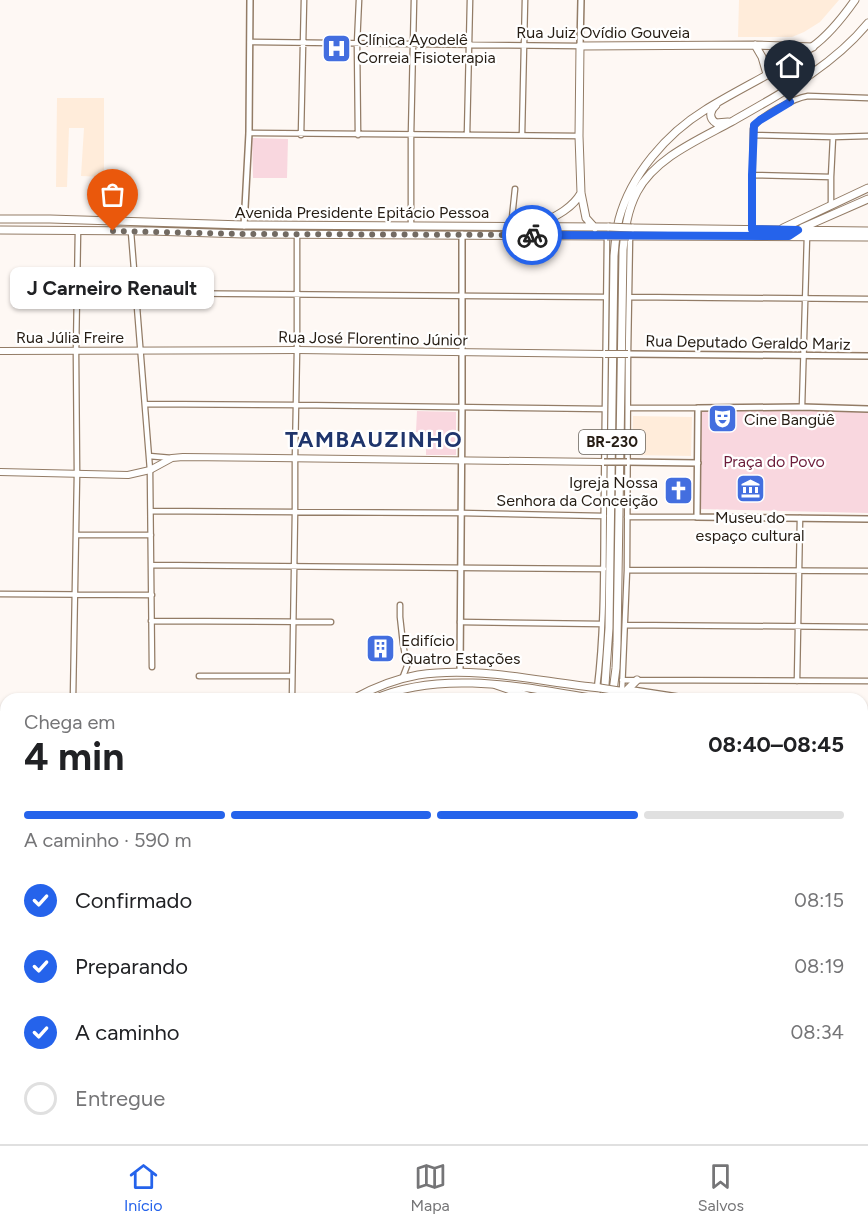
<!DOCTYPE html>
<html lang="pt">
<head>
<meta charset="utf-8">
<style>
	:root { --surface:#fff; --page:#f2f2f2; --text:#202124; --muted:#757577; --line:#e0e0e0; --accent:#2563eb }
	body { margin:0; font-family:Figtree,sans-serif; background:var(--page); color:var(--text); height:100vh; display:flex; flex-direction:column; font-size:22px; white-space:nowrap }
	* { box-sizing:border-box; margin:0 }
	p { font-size:20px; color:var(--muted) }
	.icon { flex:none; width:33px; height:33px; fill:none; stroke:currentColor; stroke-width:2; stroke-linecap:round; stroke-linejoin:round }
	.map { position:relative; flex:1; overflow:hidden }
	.drawer { position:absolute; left:0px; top:693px; width:868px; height:452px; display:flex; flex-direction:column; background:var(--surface); border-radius:18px 18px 0 0; box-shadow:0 2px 4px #0004 }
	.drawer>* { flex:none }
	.pin { position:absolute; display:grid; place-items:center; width:51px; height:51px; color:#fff; margin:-62px -26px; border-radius:50% 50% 50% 0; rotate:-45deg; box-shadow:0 0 6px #0007 }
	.pin .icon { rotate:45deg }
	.courier { position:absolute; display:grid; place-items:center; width:60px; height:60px; margin:-30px; border:4px solid #2563eb; border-radius:50%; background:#fff; color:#222; box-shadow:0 2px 8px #0007 }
	.bubble { position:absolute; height:42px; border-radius:9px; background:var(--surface); box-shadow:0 2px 4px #0004; font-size:20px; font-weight:700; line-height:42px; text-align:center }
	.head em { font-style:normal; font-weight:700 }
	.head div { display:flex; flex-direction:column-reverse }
	.head { display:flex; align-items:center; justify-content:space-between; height:102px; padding:0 24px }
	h1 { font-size:39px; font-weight:700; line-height:45px }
	.bar { display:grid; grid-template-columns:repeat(4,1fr); gap:9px 6px; align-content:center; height:72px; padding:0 24px }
	.bar i { height:8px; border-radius:4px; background:var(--line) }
	.bar .on { background:var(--accent) }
	.bar p { grid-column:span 4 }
	ol { padding:0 24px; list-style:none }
	li { display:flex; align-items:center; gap:18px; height:66px }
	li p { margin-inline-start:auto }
	li .icon { padding:6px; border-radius:50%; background:var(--accent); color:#fff; stroke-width:4 }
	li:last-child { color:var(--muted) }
	li i { width:33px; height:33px; border:3px solid var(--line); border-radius:50% }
	.dock { display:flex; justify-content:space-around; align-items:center; height:84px; border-top:2px solid var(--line); background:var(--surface); font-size:16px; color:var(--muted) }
	.dock a { display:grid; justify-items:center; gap:3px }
	.dock .on { color:var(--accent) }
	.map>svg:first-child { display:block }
</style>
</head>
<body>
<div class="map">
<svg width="868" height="1144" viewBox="0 0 868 1144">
	<rect width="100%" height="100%" fill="#fef8f4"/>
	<!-- built -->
	<path fill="#ffecda" d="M739 0H839L820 22 804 32 792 37H738Z
		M57 98H104V177L81 176 84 128H69L67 187H56Z
		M633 416 692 417 691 456 632 455Z"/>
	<!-- green -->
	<path fill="#f9d7df" d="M252 138 288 139 287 178H253Z
		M701 409 868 411V513L699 509Z
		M417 411 456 412V455H426V433L416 432Z
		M863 786H868V940H862Z
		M6 1013V1138L45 1139 38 1144H0V1017Z
		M583 1138 587 1139 584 1144H542L545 1139Z"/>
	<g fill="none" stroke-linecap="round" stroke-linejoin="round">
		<!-- river -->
		<path stroke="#d0edb2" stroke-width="9" d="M862 824H868
			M0 1072 6 1068"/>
		<defs>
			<path id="minor" d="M250 42 580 46
				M249 133 579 136
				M301 135 304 0
				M358 135 357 44 359 0
				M467 135 470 0
				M522 135 525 0
				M753 135 833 137 868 136
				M752 175 831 177
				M831 205V177L833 137
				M411 226V135L414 0
				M511 227 515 189
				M752 229 753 129C758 116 795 98 808 96L868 98
				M131 232 150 470 152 667
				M136 293 606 297
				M630 297 868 299
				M145 404 297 405 604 409
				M802 407 807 236
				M628 408H698
				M149 456 172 458
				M152 511 461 513 604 516
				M627 517H697
				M76 535H151
				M152 565 604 569
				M627 570 868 571
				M0 594 152 595
				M400 605V617L403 644 407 666 402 679
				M151 621 331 622
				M460 622 602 624
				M626 625 868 627
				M199 676H292
				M622 680 868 681
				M797 681 800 518
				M597 688C605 623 603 557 604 492 605 406 606 321 607 236
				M629 689 694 699
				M622 691 627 570 628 354 630 236
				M73 699 77 474 76 352 78 230
				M292 699 295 512V458L297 350V234
				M0 714H6
				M862 726H868
				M0 773H6
				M862 989H868
				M862 1031H868
				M862 1115H868
				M256 1138 258 1144
				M297 1138 299 1144
				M338 1138 339 1144
				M378 1138 379 1144
				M418 1138 420 1144
				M594 1138 618 1144
				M704 1138 712 1144
				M829 1138 830 1144
				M670 1143 681 1144
				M125 1144 132 1138
				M207 1144 217 1140
				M490 1144 493 1138
				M538 1144 541 1138
				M587 1144 591 1138
				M770 1144 775 1138"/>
			<path id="tertiary" d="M580 46 581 0
				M244 226 249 133 250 0
				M628 354 868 356
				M868 409 802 407 698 408 697 517 868 519
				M627 462 698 463
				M460 672 462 407V234"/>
			<path id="secondary" d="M0 351 297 350 605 354
				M0 472 128 475 150 470 172 458 183 457 604 462
				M862 1074H868
				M638 1144 642 1138"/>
			<path id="primary" d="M755 45 762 57 767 74
				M0 219H50L244 225 609 227
				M538 225C554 217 572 209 581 193
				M595 228 586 218 581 193 579 136 580 46 755 45 813 47
				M632 228 868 231
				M783 228 868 188
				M802 228 868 199
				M0 230 151 231 244 234 607 236
				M629 236 868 237
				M619 691 671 699
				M625 692 637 680
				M353 699C373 688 395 679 418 675 478 666 540 682 600 688
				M374 699C442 669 527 688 597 699
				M862 729 868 730
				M862 738 868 739
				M0 881 6 880
				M0 892 6 890"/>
			<path id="trunk" d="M716 105C710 110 708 118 716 123L728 122
				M496 685 537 699
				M604 699 609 628 614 256C615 243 616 231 619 219 631 175 666 134 705 110 740 88 779 71 812 47 829 35 843 17 855 0
				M612 699 616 668 617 643 623 250C625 230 627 211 637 192 655 158 698 140 731 122 780 94 832 67 868 23
				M71 1144 78 1138
				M87 1144 94 1138"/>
		</defs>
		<!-- minor casing -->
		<use href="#minor" stroke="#937c66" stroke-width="7"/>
		<!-- tertiary casing -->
		<use href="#tertiary" stroke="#937c66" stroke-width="8"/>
		<!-- secondary casing -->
		<use href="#secondary" stroke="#937c66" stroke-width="8"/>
		<!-- primary casing -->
		<use href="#primary" stroke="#937c66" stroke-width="9"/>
		<!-- trunk casing -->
		<use href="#trunk" stroke="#937c66" stroke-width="9"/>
		<!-- minor -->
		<use href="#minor" stroke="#fff" stroke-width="4.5"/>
		<!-- tertiary -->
		<use href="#tertiary" stroke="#fff" stroke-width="5"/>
		<!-- secondary -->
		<use href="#secondary" stroke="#fff" stroke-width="6"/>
		<!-- primary -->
		<use href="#primary" stroke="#fff" stroke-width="7"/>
		<!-- trunk -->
		<use href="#trunk" stroke="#fff" stroke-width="7"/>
		<defs>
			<path id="tertiary-bridge" d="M604 462H627"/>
			<path id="secondary-bridge" d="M605 354H628"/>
			<path id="primary-bridge" d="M609 227 632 228
				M607 236H629
				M600 688 619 691"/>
		</defs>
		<!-- tertiary-bridge casing -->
		<use href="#tertiary-bridge" stroke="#937c66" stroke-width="8" stroke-linecap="butt"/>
		<!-- secondary-bridge casing -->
		<use href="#secondary-bridge" stroke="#937c66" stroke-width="8" stroke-linecap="butt"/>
		<!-- primary-bridge casing -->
		<use href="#primary-bridge" stroke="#937c66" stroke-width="9" stroke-linecap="butt"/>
		<!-- tertiary-bridge -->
		<use href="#tertiary-bridge" stroke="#fff" stroke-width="5"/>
		<!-- secondary-bridge -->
		<use href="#secondary-bridge" stroke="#fff" stroke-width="6"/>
		<!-- primary-bridge -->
		<use href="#primary-bridge" stroke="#fff" stroke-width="7"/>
	</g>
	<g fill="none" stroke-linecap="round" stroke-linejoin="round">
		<!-- done -->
		<path stroke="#726a62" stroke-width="6" stroke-dasharray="0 10.8" d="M113 231 244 234 532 235"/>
		<!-- route -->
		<path stroke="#2563eb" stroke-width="8" d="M532 235 789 236 798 230 752 229V175L754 125 760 120 790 102"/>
	</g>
	<!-- icons -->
	<defs>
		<symbol id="hospital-square" viewBox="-11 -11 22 22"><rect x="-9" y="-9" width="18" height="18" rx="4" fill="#436edf" stroke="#fff"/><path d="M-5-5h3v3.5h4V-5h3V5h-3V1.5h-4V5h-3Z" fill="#fff"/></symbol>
		<symbol id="theatre-square" viewBox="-11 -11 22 22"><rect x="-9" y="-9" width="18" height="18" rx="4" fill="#436edf" stroke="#fff"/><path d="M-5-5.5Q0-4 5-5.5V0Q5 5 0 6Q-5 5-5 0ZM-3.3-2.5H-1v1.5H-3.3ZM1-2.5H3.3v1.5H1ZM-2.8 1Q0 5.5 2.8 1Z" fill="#fff"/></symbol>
		<symbol id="museum-square" viewBox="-11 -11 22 22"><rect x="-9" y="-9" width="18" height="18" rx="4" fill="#436edf" stroke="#fff"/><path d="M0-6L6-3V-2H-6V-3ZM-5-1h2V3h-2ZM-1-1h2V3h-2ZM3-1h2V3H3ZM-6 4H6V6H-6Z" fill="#fff"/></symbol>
		<symbol id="church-square" viewBox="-11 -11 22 22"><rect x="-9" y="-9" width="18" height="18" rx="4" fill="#436edf" stroke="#fff"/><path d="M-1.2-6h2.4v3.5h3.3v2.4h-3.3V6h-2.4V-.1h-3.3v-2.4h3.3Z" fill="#fff"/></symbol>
		<symbol id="building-square" viewBox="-11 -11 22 22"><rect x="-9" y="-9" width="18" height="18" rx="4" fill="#436edf" stroke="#fff"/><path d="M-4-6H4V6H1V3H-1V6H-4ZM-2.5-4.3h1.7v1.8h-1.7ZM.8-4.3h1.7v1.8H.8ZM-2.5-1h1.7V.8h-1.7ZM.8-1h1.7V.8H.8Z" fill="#fff"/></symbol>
	</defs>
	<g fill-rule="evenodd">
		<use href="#hospital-square" x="320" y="32" width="33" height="33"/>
		<use href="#theatre-square" x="706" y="402" width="33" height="33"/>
		<use href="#museum-square" x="734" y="472" width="33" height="33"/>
		<use href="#church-square" x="662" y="474" width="33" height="33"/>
		<use href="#building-square" x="364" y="632" width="33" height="33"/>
	</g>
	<g text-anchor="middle" stroke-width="4.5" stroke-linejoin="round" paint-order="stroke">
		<!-- shield labels -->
		<rect fill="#fff" stroke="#67615a" stroke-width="1.5" x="579" y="430" width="66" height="24" rx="4.5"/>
		<g font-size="15" font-weight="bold" fill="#261d14">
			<text x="612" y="447">BR-230</text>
		</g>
		<!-- street labels -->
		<g font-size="16" fill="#261d14" stroke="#fff">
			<text x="603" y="38">Rua Juiz Ovídio Gouveia</text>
			<text x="362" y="218">Avenida Presidente Epitácio Pessoa</text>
			<text x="70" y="343">Rua Júlia Freire</text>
			<text transform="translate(373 338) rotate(1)" y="6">Rua José Florentino Júnior</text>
			<text transform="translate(748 342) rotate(1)" y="6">Rua Deputado Geraldo Mariz</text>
		</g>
		<!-- poi labels -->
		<g font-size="16" fill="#261d14" stroke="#fff" text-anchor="start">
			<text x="357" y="45">Clínica Ayodelê<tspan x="357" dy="18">Correia Fisioterapia</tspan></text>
			<text x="744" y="425">Cine Bangüê</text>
			<text x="658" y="488" text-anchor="end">Igreja Nossa<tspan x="658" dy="18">Senhora da Conceição</tspan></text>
			<text x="750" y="523" text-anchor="middle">Museu do<tspan x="750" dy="18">espaço cultural</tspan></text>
			<text x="401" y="646">Edifício<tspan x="401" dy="18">Quatro Estações</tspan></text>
		</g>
		<!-- park labels -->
		<g font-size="16" fill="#6c1d3b" stroke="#fff">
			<text x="774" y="467">Praça do Povo</text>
		</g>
		<!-- district labels -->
		<g font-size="22" font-weight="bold" letter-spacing="1.5" fill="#1f356c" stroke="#fff">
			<text x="374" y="447">TAMBAUZINHO</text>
		</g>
	</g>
</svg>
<div class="pin" style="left:113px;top:231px;background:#ea580c"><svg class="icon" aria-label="bag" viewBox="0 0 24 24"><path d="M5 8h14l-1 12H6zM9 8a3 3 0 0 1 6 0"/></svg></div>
<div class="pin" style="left:790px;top:102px;background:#1f2937"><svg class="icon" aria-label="home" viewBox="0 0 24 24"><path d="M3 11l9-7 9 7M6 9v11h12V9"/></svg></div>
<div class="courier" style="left:532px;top:235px"><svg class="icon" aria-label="bike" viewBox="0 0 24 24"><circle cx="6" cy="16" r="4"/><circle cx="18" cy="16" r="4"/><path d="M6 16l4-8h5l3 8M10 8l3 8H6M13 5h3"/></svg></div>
<div class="bubble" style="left:10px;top:267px;width:204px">J Carneiro Renault</div>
<section class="drawer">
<div class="head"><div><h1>4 min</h1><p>Chega em</p></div><em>08:40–08:45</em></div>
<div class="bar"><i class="on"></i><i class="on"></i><i class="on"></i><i></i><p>A caminho · 590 m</p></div>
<ol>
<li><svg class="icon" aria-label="check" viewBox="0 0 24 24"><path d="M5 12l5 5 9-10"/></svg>Confirmado<p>08:15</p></li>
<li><svg class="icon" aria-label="check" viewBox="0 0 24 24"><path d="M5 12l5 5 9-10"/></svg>Preparando<p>08:19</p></li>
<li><svg class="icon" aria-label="check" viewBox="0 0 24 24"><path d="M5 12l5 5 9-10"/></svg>A caminho<p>08:34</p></li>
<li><i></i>Entregue</li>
</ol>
</section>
</div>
<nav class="dock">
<a class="on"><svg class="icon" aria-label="home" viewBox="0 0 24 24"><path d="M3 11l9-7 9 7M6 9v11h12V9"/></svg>Início</a>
<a><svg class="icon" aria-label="map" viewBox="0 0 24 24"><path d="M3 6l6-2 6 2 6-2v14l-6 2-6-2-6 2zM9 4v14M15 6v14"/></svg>Mapa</a>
<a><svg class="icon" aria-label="saved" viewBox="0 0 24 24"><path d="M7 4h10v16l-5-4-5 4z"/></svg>Salvos</a>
</nav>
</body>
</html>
